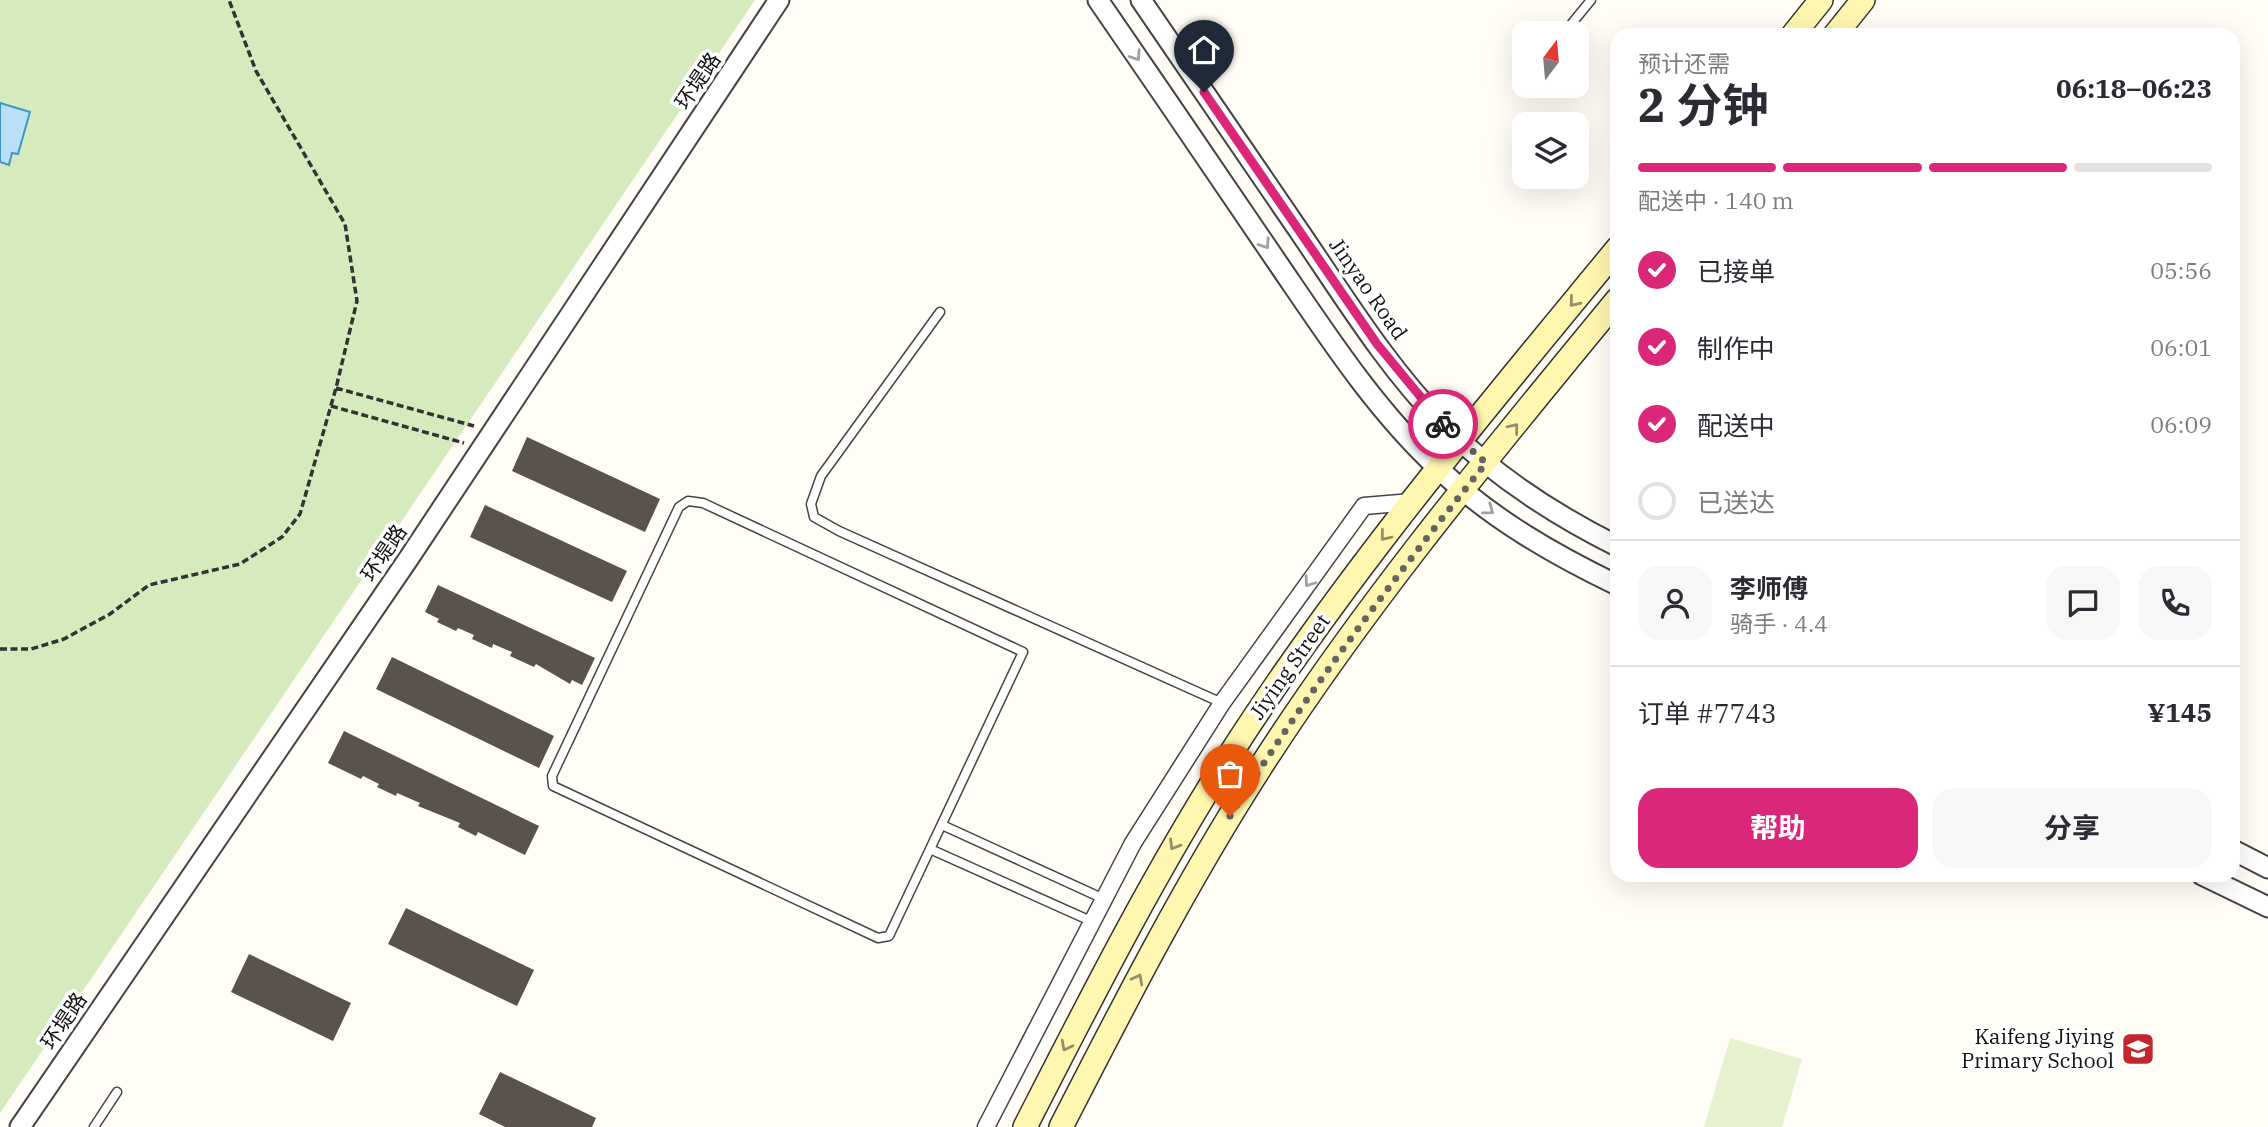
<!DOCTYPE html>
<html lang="zh">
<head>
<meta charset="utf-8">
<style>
	:root { --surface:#fff; --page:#f7f7f7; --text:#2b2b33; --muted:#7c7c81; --line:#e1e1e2; --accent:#db2777 }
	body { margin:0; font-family:"IBM Plex Serif","Noto Sans SC",serif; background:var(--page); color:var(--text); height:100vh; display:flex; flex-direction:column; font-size:26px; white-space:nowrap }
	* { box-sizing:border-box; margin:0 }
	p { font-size:23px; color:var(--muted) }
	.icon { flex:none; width:38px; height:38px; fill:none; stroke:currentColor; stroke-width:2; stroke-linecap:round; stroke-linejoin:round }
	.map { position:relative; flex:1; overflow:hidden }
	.sheet { position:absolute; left:1610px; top:28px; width:630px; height:854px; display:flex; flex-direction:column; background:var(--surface); border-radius:21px; box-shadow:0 7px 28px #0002 }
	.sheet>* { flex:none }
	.needle { width:46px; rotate:16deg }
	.buttons { position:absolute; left:1512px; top:21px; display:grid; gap:14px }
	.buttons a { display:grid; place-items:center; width:77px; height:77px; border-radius:14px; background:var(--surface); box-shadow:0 7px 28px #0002; font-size:35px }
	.pin { position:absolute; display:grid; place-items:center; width:60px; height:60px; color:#fff; margin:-72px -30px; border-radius:50% 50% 50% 0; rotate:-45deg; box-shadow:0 0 7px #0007 }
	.pin .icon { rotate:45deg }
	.courier { position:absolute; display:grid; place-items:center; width:70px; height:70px; margin:-35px; border:5px solid #db2777; border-radius:50%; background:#fff; color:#222; box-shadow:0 2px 9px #0007 }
	.headline em { font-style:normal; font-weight:700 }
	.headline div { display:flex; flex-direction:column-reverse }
	.headline { display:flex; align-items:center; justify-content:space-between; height:119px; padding:0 28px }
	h1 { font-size:46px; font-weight:700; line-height:52px }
	.bar { display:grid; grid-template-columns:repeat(4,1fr); gap:10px 7px; align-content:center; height:84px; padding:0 28px }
	.bar i { height:9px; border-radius:5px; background:var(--line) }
	.bar .current { background:var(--accent) }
	.bar p { grid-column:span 4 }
	.line { display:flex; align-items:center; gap:18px; padding:0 28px; border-top:2px solid var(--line) }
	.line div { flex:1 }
	.round { display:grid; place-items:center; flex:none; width:74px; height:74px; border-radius:21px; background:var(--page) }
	ol { padding:0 28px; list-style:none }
	li { display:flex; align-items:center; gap:21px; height:77px }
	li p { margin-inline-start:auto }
	li .icon { padding:7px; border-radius:50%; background:var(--accent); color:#fff; stroke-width:4 }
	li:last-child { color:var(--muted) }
	li i { width:38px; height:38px; border:4px solid var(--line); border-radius:50% }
	.cta { display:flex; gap:14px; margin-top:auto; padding:14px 28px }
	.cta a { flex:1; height:80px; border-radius:21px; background:var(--accent); color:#fff; font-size:28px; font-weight:700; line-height:80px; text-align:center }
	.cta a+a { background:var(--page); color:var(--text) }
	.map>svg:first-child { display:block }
</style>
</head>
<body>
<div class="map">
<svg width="2268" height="1127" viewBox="0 0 2268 1127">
	<rect width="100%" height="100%" fill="#fffdf5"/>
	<!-- green -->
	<path fill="#d5ebbd" d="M0 0H755L0 1113Z"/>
	<!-- pitch -->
	<path fill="#e6f2cf" d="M1730 1038 1802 1059 1782 1127H1704Z"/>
	<!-- water -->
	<path fill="#b9e0f7" stroke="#3f96cf" stroke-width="2" d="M0 103 30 112 18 154 12 153 9 165 0 162Z"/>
	<!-- building -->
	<path fill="#5a524d" d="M527 437 660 499 645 532 512 471Z
		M485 505 627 571 612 602 470 537Z
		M438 585 595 658 582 685 572 680 570 684 536 664 534 667 510 656 512 652 493 644 492 648 472 639 474 635 458 628 456 631 437 622 439 619 425 612Z
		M392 657 554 736 539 768 376 689Z
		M344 731 539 826 525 855 478 832 476 836 458 827 460 823 418 806 420 803 397 793 396 796 377 787 379 784 363 776 361 779 328 763Z
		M406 908 534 970 517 1006 388 944Z
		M249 954 351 1003 333 1041 231 992Z
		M500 1072 596 1118 592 1127H505L479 1114Z"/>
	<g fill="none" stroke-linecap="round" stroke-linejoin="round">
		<defs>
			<path id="service" d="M1564 33 1591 0
				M940 312 821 476 811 504 814 517 839 531 1222 703
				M688 501 703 503 1023 652 889 936 878 938 553 786 552 776 679 507Z
				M942 825 1104 899
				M930 849 1093 922
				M94 1127 117 1092"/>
			<path id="minor" d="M986 1127 1133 843 1222 703 1364 506 1412 502"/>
			<path id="tertiary" d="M1098 0C1158 87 1218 175 1277 262 1327 335 1375 410 1440 470 1492 519 1553 554 1617 585
				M1141 0C1193 76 1245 152 1297 228 1343 295 1386 366 1443 424 1493 475 1553 514 1617 546
				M2233 850 2268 868
				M2202 875 2268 907
				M20 1127 409 558 779 0"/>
			<path id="secondary" d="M1793 35 1821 0
				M1835 35 1863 0
				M1025 1127C1090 1000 1154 873 1231 753 1345 575 1483 412 1617 249
				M1061 1127C1123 1006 1185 885 1258 771 1364 605 1492 452 1617 300"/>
		</defs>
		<!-- service casing -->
		<use href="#service" stroke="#444" stroke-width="11"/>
		<!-- minor casing -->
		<use href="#minor" stroke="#444" stroke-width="19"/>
		<!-- tertiary casing -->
		<use href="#tertiary" stroke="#444" stroke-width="23"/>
		<!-- secondary casing -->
		<use href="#secondary" stroke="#333" stroke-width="26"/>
		<!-- path -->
		<path stroke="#333" stroke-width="3.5" stroke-dasharray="7 3.5" stroke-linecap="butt" d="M336 388 474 426
			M331 406 464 443
			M0 649H31L64 639 110 614 149 585 240 564 282 537 300 514 336 388 357 301 345 224 256 71 229 0"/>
		<!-- service -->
		<use href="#service" stroke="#fff" stroke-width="8"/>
		<!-- minor -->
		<use href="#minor" stroke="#fff" stroke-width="16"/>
		<!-- tertiary -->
		<use href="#tertiary" stroke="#fff" stroke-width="19"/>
		<!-- secondary -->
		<use href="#secondary" stroke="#fff6b0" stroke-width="23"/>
	</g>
	<!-- one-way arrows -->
	<defs><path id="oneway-chevron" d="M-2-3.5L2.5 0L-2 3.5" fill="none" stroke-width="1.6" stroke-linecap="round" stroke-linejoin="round" transform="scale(1.75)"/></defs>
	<g stroke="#a0a0a0">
		<use href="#oneway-chevron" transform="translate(1136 56) rotate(56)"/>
		<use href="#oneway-chevron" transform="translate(1265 244) rotate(56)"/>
		<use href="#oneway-chevron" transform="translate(1489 510) rotate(36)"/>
		<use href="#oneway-chevron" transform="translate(1309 582) rotate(126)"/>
	</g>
	<g stroke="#948f68">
		<use href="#oneway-chevron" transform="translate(1574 302) rotate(129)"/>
		<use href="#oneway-chevron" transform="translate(1514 428) rotate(-51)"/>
		<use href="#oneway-chevron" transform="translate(1385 536) rotate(129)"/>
		<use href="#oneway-chevron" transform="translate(1174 845) rotate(121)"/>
		<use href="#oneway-chevron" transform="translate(1138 979) rotate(-62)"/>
		<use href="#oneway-chevron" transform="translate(1066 1046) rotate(117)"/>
	</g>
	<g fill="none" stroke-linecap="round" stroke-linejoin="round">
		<!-- done -->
		<path stroke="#646461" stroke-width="7" stroke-dasharray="0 12.6" d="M1230 816C1307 692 1395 577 1486 463L1443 424"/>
		<!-- route -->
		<path stroke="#db2777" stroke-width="9" d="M1204 92 1377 344 1443 424"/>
	</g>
	<!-- icons -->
	<defs>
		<symbol id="school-square" viewBox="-11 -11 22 22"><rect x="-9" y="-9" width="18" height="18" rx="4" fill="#c4262e" stroke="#fff"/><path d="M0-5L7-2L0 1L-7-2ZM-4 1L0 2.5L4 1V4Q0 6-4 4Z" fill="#fff"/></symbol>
	</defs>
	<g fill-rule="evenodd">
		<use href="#school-square" x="2119" y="1030" width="38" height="38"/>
	</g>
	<g text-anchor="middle" stroke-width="7" stroke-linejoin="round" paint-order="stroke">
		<!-- street labels -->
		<g font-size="21" fill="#111" stroke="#fff">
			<text transform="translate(698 81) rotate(-56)" y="7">环堤路</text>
			<text transform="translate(1368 289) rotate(55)" y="7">Jinyao Road</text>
			<text transform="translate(384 553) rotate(-56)" y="7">环堤路</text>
			<text transform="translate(1290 667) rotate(-55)" y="7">Jiying Street</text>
			<text transform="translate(64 1021) rotate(-56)" y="7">环堤路</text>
		</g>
		<!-- poi labels -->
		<g font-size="21" fill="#111" stroke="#fff" text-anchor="end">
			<text x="2114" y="1044">Kaifeng Jiying<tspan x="2114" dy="24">Primary School</tspan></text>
		</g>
	</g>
</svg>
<div class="buttons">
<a><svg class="needle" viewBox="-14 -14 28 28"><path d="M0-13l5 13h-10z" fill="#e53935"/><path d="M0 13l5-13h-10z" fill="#7c7c81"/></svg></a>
<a><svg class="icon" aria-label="layers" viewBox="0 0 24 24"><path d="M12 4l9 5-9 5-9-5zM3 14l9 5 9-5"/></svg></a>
</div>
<div class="pin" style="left:1230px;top:816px;background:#ea580c"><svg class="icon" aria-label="bag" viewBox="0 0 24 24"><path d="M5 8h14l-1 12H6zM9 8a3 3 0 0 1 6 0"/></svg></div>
<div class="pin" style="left:1204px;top:92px;background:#1f2937"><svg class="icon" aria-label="home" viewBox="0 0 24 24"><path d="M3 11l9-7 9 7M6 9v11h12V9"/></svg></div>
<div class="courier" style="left:1443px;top:424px"><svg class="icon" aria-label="bike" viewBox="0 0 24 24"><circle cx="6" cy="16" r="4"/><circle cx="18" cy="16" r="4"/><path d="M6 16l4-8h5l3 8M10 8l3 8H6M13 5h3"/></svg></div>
<section class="sheet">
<div class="headline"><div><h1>2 分钟</h1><p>预计还需</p></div><em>06:18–06:23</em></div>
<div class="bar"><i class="current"></i><i class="current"></i><i class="current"></i><i></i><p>配送中 · 140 m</p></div>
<ol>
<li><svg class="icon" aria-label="check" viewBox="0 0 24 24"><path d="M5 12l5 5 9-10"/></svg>已接单<p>05:56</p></li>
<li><svg class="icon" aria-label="check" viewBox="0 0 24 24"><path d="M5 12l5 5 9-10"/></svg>制作中<p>06:01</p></li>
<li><svg class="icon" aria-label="check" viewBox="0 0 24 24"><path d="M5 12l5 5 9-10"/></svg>配送中<p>06:09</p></li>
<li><i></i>已送达</li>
</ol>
<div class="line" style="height:126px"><a class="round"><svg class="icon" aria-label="person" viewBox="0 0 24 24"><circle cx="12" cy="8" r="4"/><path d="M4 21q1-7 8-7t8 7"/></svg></a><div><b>李师傅</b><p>骑手 · 4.4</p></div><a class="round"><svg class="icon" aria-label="chat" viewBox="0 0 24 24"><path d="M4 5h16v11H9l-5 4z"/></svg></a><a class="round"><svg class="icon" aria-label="phone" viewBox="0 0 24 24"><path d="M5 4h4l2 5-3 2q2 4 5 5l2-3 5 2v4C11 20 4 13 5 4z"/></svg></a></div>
<div class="line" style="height:91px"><div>订单 #7743</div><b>¥145</b></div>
<div class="cta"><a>帮助</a><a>分享</a></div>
</section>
</div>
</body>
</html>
